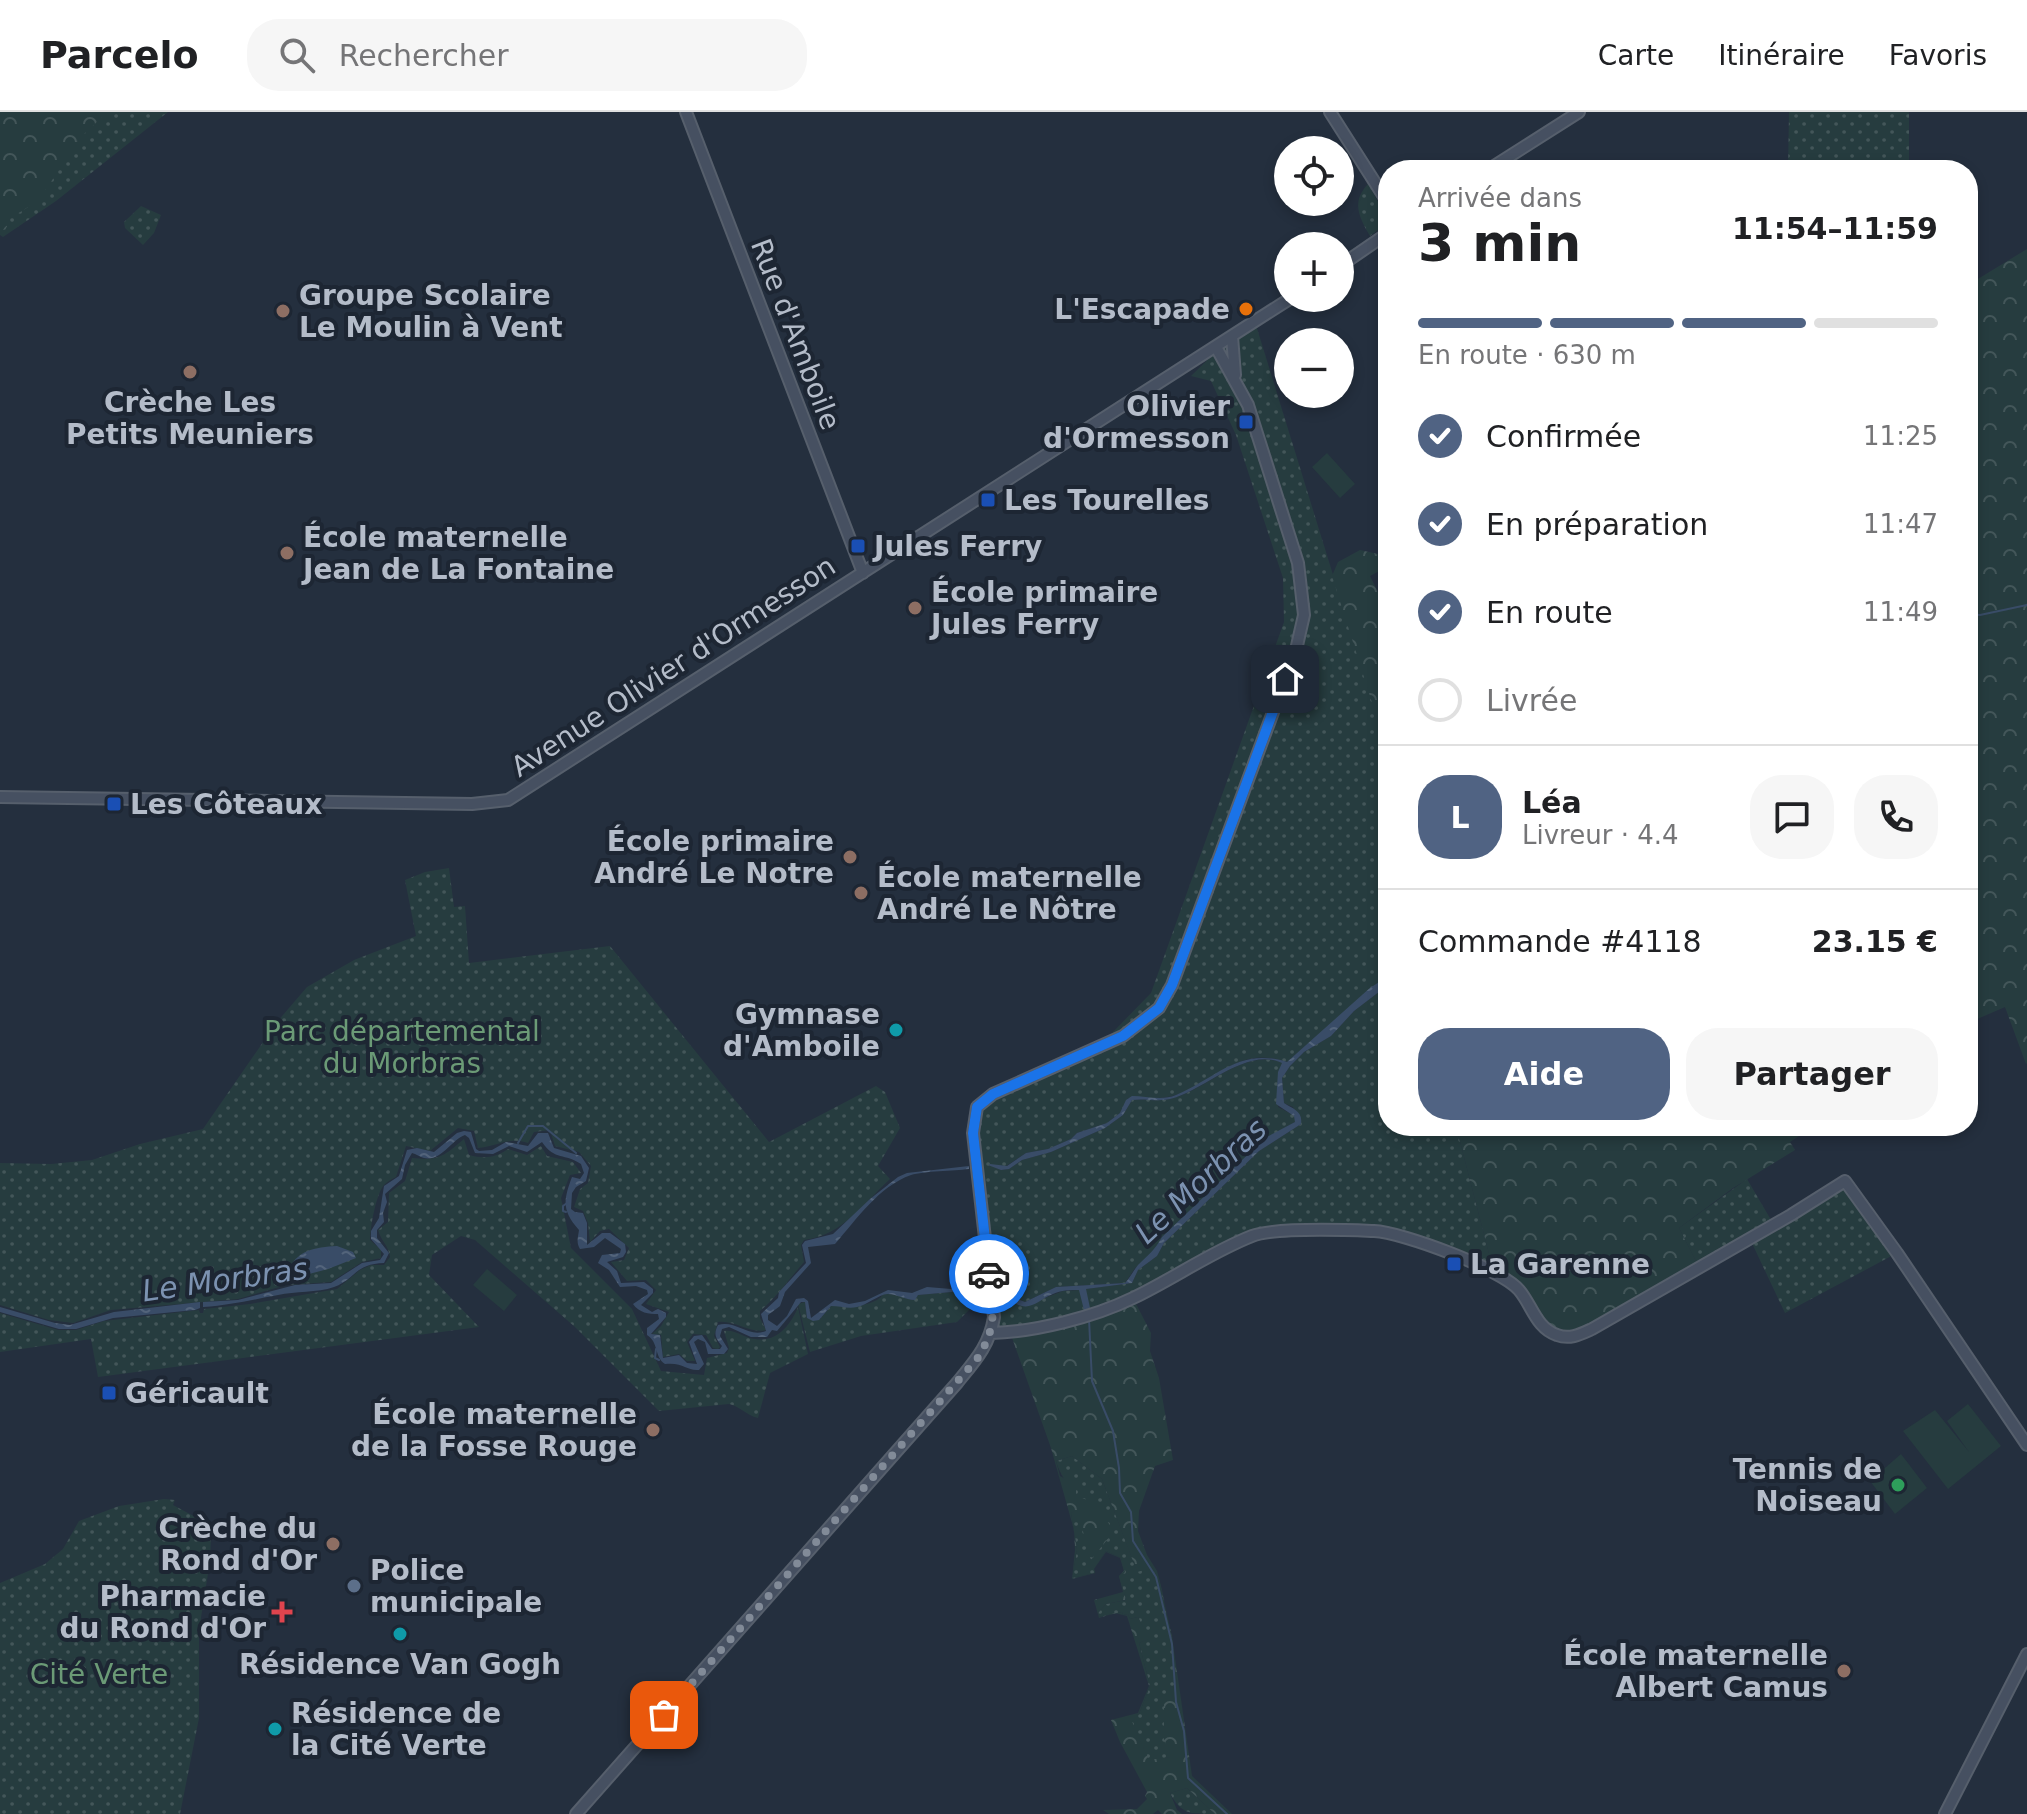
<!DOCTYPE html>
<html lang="fr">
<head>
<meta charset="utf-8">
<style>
	:root { --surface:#fff; --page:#f6f6f6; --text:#202124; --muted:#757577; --line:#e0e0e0; --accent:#506383 }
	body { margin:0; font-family:"DejaVu Sans",sans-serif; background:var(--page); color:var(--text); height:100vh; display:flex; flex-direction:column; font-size:30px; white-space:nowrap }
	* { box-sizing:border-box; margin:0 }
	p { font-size:26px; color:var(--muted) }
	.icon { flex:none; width:44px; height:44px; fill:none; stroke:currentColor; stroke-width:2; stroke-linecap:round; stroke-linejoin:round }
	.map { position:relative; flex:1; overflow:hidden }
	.panel { position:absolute; left:1378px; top:48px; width:600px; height:976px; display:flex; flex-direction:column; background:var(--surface); border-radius:32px; box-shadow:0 4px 12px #0003 }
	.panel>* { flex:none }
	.tools { position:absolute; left:1274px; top:24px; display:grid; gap:16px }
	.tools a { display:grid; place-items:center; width:80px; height:80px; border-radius:50%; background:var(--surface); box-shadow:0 4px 12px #0003; font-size:40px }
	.pin { position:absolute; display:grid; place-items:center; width:68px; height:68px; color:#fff; margin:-34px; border-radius:16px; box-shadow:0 4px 12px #0006 }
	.courier { position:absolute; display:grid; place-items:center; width:80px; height:80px; margin:-40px; border:6px solid #1a73e8; border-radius:50%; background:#fff; color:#222; box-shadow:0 2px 10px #0007 }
	.head em { font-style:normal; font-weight:700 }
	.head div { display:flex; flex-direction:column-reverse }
	.head { display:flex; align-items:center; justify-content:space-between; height:136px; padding:0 40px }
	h1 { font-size:52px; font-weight:700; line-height:60px }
	.bar { display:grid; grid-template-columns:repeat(4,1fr); gap:12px 8px; align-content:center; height:96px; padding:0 40px }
	.bar i { height:10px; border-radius:6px; background:var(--line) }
	.bar .on { background:var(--accent) }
	.bar p { grid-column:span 4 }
	.line { display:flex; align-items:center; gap:20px; padding:0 40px; border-top:2px solid var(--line) }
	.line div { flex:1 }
	.round { display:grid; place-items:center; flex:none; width:84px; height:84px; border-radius:32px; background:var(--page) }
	ol { padding:0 40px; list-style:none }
	li { display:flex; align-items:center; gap:24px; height:88px }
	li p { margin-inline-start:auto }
	li .icon { padding:8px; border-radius:50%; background:var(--accent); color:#fff; stroke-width:4 }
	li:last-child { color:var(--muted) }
	li i { width:44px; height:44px; border:4px solid var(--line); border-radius:50% }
	.action { display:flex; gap:16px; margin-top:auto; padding:16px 40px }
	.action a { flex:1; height:92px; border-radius:32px; background:var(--accent); color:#fff; font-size:32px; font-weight:700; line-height:92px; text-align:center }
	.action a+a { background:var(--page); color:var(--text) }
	header { display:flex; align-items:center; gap:48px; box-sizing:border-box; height:112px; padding:0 40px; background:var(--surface); border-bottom:2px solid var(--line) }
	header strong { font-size:38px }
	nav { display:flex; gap:44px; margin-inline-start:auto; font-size:28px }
	.search { width:560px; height:72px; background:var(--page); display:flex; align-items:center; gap:20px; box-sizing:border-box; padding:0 28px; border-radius:32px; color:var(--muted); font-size:30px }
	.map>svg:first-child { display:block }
</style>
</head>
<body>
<header>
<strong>Parcelo</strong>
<div class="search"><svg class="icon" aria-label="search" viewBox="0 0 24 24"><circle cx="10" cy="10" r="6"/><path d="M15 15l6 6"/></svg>Rechercher</div>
<nav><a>Carte</a><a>Itinéraire</a><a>Favoris</a></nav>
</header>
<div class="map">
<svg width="2027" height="1702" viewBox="0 0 2027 1702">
	<defs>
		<pattern id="grass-dots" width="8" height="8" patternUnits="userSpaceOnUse" patternTransform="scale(2)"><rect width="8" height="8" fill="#263c3f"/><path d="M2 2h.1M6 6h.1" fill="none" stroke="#435659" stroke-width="1.8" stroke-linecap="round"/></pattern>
		<pattern id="forest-crowns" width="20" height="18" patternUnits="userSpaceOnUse" patternTransform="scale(2)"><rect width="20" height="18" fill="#263c3f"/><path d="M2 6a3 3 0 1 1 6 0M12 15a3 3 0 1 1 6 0" fill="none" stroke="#435659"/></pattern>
		<pattern id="water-ripples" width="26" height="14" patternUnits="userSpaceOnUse" patternTransform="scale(2)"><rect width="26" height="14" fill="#394c67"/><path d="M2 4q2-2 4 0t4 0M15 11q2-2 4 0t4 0" fill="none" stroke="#53647b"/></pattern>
	</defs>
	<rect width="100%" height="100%" fill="#242f3e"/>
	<!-- grass -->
	<path fill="url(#grass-dots)" d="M0 0H168L56 89 3 125 0 123Z
		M1789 0H1909V58H1788Z
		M1368 72 1385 102 1382 115 1370 124C1359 105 1351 90 1368 72Z
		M141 94 161 103 154 121 143 133 125 116 124 110Z
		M1255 210 1388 641V846L1385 866 1287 950C1235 932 1218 972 1172 984 1157 988 1142 985 1128 986L1120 1001 1107 1011 1077 1021 1071 1027 1048 1037 1026 1041 1006 1054H993L1001 1058 1009 1057 1022 1048 1051 1040 1105 1016 1123 1003 1132 988C1145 986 1157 990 1170 987 1207 978 1244 935 1283 951L1278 995 1295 1004V1010L1265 1027 1162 1125 1155 1140 1135 1156 1125 1171 1056 1175 1025 1190 1012 1185 1002 1169 996 1170 1005 1184 1024 1194 1063 1179 1080 1178 1084 1197 1085 1177 1132 1171 1138 1158 1157 1144 1164 1131 1259 1039 1301 1012 1293 995 1284 991 1282 966 1290 954 1304 940 1331 924 1354 899 1388 873V1014H1456L1494 1161 1392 1121H1265L1133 1186 1046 1213 992 1221 973 1021 983 989 1115 927 1113 920 1151 881 1284 510 1283 466 1236 323 1211 269 1191 264 1232 224Z
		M449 756 454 795 465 794 469 851 610 834 769 1030 876 974 885 980 900 1016 878 1054 890 1067C863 1092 843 1123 804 1128L801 1133 804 1150C789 1167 777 1185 760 1199V1206L766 1218C749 1222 736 1208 718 1210L714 1224 720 1235 718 1237 713 1236 706 1223 693 1222 687 1230 695 1249H687L679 1242 663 1245 661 1223 652 1222 661 1214 669 1200 646 1192 656 1178 646 1168 627 1169 611 1150 624 1148 629 1136 609 1117 600 1119 590 1130 588 1111 583 1099 574 1095 580 1077 588 1071 591 1054 579 1040 555 1034 550 1018 534 1020 528 1031C509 1024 496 1035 478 1036L474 1019 458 1016 430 1039 406 1034 396 1065C392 1067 388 1069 385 1072 376 1080 370 1117 370 1128L381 1138V1146L362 1150 331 1170 286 1173 238 1187 111 1198 73 1211 49 1208 0 1193V1051L51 1052 92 1048 140 1032 203 1017 277 910 307 875 354 848 416 824 405 768 425 760Z
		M464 1027 469 1043C484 1047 495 1046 508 1037L527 1043 541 1034 547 1044 573 1050 581 1061 570 1063 561 1086 571 1136 632 1197 661 1259 704 1263 707 1246 727 1241 729 1236 724 1219C736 1217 743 1226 755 1227 776 1231 791 1213 798 1195L808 1242 770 1261 758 1306C746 1303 741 1295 729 1292L659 1299 575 1215 475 1128 461 1124 432 1143 429 1163 479 1215 98 1265 91 1227 0 1240V1201L58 1218H76L104 1209 199 1198 200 1201H203L204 1197 250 1192 337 1177 360 1158 371 1153H384L390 1145C389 1134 381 1129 378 1118L388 1110 389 1081 405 1069 412 1046C439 1049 444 1044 464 1027Z
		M1747 1067 1774 1113 1845 1069 1897 1141 1785 1201 1750 1127 1699 1155 1679 1116Z
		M985 1177 986 1181 957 1210 861 1224 810 1240 798 1192 805 1190 807 1206 820 1207 831 1194C846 1194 862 1196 877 1188 884 1184 880 1182 888 1182 896 1182 906 1187 914 1188L918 1183Z
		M1072 1344 1102 1367 1137 1459 1152 1456 1159 1467 1172 1525 1177 1571 1171 1645 1149 1649 1129 1604 1139 1602 1150 1574 1139 1531 1148 1527 1138 1505 1130 1507 1128 1502 1123 1503 1122 1500 1099 1505 1098 1501 1106 1492 1126 1488 1119 1464 1124 1459 1121 1446 1106 1439 1094 1457 1095 1461 1072 1466 1077 1438 1071 1401 1077 1397C1075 1379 1061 1367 1056 1349Z
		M164 1387 175 1388 173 1393 203 1409 211 1425 210 1449 199 1518V1606L180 1702H0V1471L45 1452 63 1437 79 1409 119 1394Z
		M1187 1676 1215 1702C1189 1702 1181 1702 1170 1681Z"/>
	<!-- forest -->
	<path fill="url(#forest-crowns)" fill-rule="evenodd" d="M0 0H107C96 12 81 23 72 36 54 64 41 96 6 106L7 115 1 119Z
		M2027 137V951L2026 952 2005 895 1968 911V173Z
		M1360 438 1378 442 1383 457 1370 464 1388 500V641L1332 464 1338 450Z
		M1456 1014H1814L1790 1030 1795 1038 1733 1076 1679 1116 1699 1155 1592 1216 1558 1223 1505 1165 1494 1161Z
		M1133 1186 1151 1221 1150 1239 1159 1266 1173 1348 1155 1354 1139 1399 1138 1419 1147 1443 1157 1459 1162 1478 1172 1525 1192 1664 1232 1702H1215L1187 1676 1170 1681 1177 1698 1182 1702H1162L1158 1698 1153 1702H1109L1103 1698 1137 1697 1147 1687 1145 1684 1147 1680 1120 1630 1111 1608 1138 1601 1149 1574 1127 1504 1115 1501 1099 1506 1094 1488 1123 1480 1119 1464 1124 1459 1120 1446 1106 1440 1094 1457 1095 1461 1072 1467 1075 1438 1074 1418 1051 1336 1010 1220ZM1072 1344 1102 1367 1137 1460 1152 1456C1168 1484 1173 1538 1177 1571L1164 1586V1628L1170 1645 1149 1648 1130 1605 1139 1602 1150 1574 1139 1531 1149 1527 1138 1505 1130 1507 1128 1502 1123 1503 1122 1500 1099 1505 1098 1501 1106 1492 1126 1488 1120 1465 1125 1460 1121 1446 1106 1439 1094 1457V1461L1072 1466 1077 1438 1071 1401 1077 1398 1091 1448 1114 1419 1093 1389 1076 1385V1373L1060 1364 1056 1349Z"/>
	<!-- garden -->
	<path fill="#263c3f" d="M1327 341 1355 372 1340 386 1312 355Z
		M487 1157 517 1183 504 1199 473 1173Z
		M1968 1292 2001 1334 1948 1377 1903 1319 1935 1298 1969 1340 1947 1309Z
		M1901 1342 1927 1376 1895 1402 1870 1369Z"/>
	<!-- water -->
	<path fill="url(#water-ripples)" d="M1388 846V873L1354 899 1331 924 1304 940 1290 954 1282 966 1284 991C1293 997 1303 999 1301 1012L1259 1039 1164 1131 1157 1144 1138 1158 1132 1171 1086 1177 1090 1196 1084 1198 1079 1178C1070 1178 1061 1178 1053 1182 1035 1189 1028 1205 1006 1184 1001 1180 999 1173 996 1170L1002 1169 1012 1185 1025 1190 1056 1175 1125 1171C1130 1166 1133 1159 1138 1153 1148 1143 1155 1138 1162 1125L1265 1026 1295 1010 1294 1004 1276 992 1278 960 1282 951C1247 934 1205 978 1170 987 1157 990 1145 986 1132 988L1123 1003 1105 1016 1051 1040 1022 1048 1009 1057 1001 1058 988 1053 990 1052 1007 1054 1026 1041 1048 1037 1071 1027 1077 1021 1107 1011 1120 1001 1126 988 1132 984C1146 984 1162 989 1176 983 1218 965 1239 935 1287 950L1371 875C1386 868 1384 860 1388 846Z
		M464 1019 471 1020 476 1037 479 1039 492 1038 506 1030 528 1034 538 1021H548L554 1036 581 1044 589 1056 586 1069 576 1075 572 1081 571 1097 575 1100 583 1101 587 1111V1133L602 1121H610L625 1132 626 1140 623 1145 607 1150 617 1159 621 1171 644 1170 653 1177V1181L641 1193 652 1200 658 1197 666 1201V1205L651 1222 660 1223 663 1246 679 1243 687 1251 697 1252 689 1230 694 1224 702 1223 712 1237H720L722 1234C716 1227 713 1222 718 1213 736 1208 748 1226 766 1219L761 1202 778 1186 779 1180 806 1151 802 1133 805 1129 833 1122 870 1087 898 1065 907 1061 969 1054V1057C953 1059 924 1059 911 1063 879 1074 856 1108 835 1132L808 1135 811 1151 785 1180 780 1194 768 1203V1208L777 1214 787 1204 796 1187 804 1186 808 1189 811 1206 835 1188 849 1192 865 1189 888 1178 912 1181 927 1175 951 1177 985 1171V1177L918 1183 915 1188C905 1188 897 1182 888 1182 881 1181 867 1193 857 1195 848 1197 840 1194 831 1194L819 1208 813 1209 807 1206 805 1190H801L777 1219 772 1218 767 1225H751L729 1215 722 1217 720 1224 728 1237 724 1242H708L705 1230 698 1227 694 1230 704 1252 699 1258C686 1259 684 1250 665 1252 654 1245 659 1230 647 1223V1216L659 1207 658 1202C649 1202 639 1201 633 1192L648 1182 647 1178 636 1174 620 1175 609 1158 598 1151 602 1143 620 1141 621 1137 605 1126 594 1135 580 1137C576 1130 578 1126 579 1118 562 1099 563 1089 572 1065L580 1067 584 1061 581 1052C565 1041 555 1049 542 1030L527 1040 509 1034 493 1042 475 1041 469 1026 465 1023C451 1028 441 1050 424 1046 420 1045 416 1042 412 1041L405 1053 402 1067 385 1082 387 1090 383 1101 384 1110 377 1118V1126L389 1141 384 1151C354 1152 356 1167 334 1175 317 1181 295 1179 278 1183 251 1188 231 1193 203 1195V1190L238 1188 295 1173 331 1171 362 1151 380 1148 384 1142 371 1127V1119L379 1106 384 1074 399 1064 407 1038 417 1036 434 1040 457 1021Z
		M337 1134 353 1140 356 1146 328 1157 290 1167 287 1164C293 1139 314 1135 337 1134Z
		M200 1190V1196L195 1198 113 1206 76 1217H59L0 1200V1195L55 1211 70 1213 114 1200Z"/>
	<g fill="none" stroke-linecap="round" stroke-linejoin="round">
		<!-- stream -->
		<path stroke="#394c67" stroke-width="2" d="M1968 502 1980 503 2027 493
			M518 1031 528 1014H543L576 1041
			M566 1100 563 1099V1094L567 1091
			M1089 1207 1092 1269 1113 1319 1119 1356 1120 1381 1131 1400 1133 1429 1156 1465 1172 1532 1176 1590 1184 1619 1188 1666 1227 1702
			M656 1237 655 1246 659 1248"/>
		<defs>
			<path id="secondary" d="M686 0 863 461
				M1330 0 1388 91
				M1488 58 1579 0
				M1340 154 1388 121
				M1232 224 1235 263
				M0 685 472 692 508 688 1291 186
				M992 1221C1035 1220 1094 1205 1133 1186 1173 1167 1211 1140 1252 1124 1275 1115 1347 1118 1374 1119 1402 1120 1501 1157 1519 1178 1532 1193 1536 1216 1557 1223 1570 1228 1581 1222 1592 1217L1791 1103 1845 1069 1897 1141 2027 1333
				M576 1702 957 1271C974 1250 990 1233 994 1205L973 1021 977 995 993 982 1123 924 1159 896 1172 873 1296 538 1304 503 1298 451 1248 293 1216 235
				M1945 1702 2027 1542"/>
		</defs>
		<!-- secondary casing -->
		<use href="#secondary" stroke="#565f6c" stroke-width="14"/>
		<!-- secondary -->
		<use href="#secondary" stroke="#465061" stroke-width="10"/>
	</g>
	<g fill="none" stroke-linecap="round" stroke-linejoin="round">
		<!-- done -->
		<path stroke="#828b98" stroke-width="8" stroke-dasharray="0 14.4" d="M664 1603 977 1247C997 1216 994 1197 989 1162"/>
		<!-- route -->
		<path stroke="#1a73e8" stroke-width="10" d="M989 1162 973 1021 977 995 993 982 1123 924 1159 896 1172 873 1285 567"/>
	</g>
	<!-- markers -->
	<circle fill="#e8710a" stroke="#1d2633" stroke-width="3" cx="1246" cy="197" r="8"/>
	<g fill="#8d6e63" stroke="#1d2633" stroke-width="3">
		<circle cx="283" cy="199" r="8"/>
		<circle cx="190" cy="260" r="8"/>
		<circle cx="287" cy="441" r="8"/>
		<circle cx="915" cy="496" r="8"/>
		<circle cx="850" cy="745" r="8"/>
		<circle cx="861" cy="781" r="8"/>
		<circle cx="653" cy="1318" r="8"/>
		<circle cx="333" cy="1432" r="8"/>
		<circle cx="1844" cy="1559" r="8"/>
	</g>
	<g fill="#1a4fb4" stroke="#1d2633" stroke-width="3">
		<rect x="1238" y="302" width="16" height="16" rx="4"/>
		<rect x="980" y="380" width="16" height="16" rx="4"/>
		<rect x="850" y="426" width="16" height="16" rx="4"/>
		<rect x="106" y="684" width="16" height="16" rx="4"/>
		<rect x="1446" y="1144" width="16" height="16" rx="4"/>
		<rect x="101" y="1273" width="16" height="16" rx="4"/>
	</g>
	<g fill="#0f9aa8" stroke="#1d2633" stroke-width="3">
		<circle cx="896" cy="918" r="8"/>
		<circle cx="400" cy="1522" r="8"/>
		<circle cx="275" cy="1617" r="8"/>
	</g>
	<circle fill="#2e9e5b" stroke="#1d2633" stroke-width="3" cx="1898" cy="1373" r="8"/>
	<circle fill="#5c6f8a" stroke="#1d2633" stroke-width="3" cx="354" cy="1474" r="8"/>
	<path fill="#e0444e" stroke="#1d2633" stroke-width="3" d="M278 1488h8v8h8v8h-8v8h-8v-8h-8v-8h8z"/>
	<g text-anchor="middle" stroke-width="8" stroke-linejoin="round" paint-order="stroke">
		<!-- poi labels -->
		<g font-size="28" font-weight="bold" fill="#b4bcc9" stroke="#1d2633" text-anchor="start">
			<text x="299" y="193">Groupe Scolaire<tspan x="299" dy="32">Le Moulin à Vent</tspan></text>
			<text x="1230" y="207" text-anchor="end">L'Escapade</text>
			<text x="190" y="300" text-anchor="middle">Crèche Les<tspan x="190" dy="32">Petits Meuniers</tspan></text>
			<text x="1230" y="304" text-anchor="end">Olivier<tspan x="1230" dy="32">d'Ormesson</tspan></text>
			<text x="1004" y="398">Les Tourelles</text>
			<text x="303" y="435">École maternelle<tspan x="303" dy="32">Jean de La Fontaine</tspan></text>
			<text x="874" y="444">Jules Ferry</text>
			<text x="931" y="490">École primaire<tspan x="931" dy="32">Jules Ferry</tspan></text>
			<text x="130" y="702">Les Côteaux</text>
			<text x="834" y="739" text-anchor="end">École primaire<tspan x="834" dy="32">André Le Notre</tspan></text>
			<text x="877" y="775">École maternelle<tspan x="877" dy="32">André Le Nôtre</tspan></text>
			<text x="880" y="912" text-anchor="end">Gymnase<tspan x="880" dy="32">d'Amboile</tspan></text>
			<text x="1470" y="1162">La Garenne</text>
			<text x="125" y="1291">Géricault</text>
			<text x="637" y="1312" text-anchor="end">École maternelle<tspan x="637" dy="32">de la Fosse Rouge</tspan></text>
			<text x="1882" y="1367" text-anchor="end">Tennis de<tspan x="1882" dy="32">Noiseau</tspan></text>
			<text x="317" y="1426" text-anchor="end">Crèche du<tspan x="317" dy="32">Rond d'Or</tspan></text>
			<text x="370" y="1468">Police<tspan x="370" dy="32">municipale</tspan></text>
			<text x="266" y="1494" text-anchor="end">Pharmacie<tspan x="266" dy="32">du Rond d'Or</tspan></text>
			<text x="1828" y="1553" text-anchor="end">École maternelle<tspan x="1828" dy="32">Albert Camus</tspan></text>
			<text x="400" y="1562" text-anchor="middle">Résidence Van Gogh</text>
			<text x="291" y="1611">Résidence de<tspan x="291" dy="32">la Cité Verte</tspan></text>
		</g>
		<!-- street labels -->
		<g font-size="28" fill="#b4bcc9" stroke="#1d2633">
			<text transform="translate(796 222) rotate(69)" y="10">Rue d'Amboile</text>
			<text transform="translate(673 554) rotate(-33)" y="10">Avenue Olivier d'Ormesson</text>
		</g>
		<!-- park labels -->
		<g font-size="28" fill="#6b9a76" stroke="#1d2633">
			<text x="402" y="929">Parc départemental<tspan x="402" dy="32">du Morbras</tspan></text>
			<text x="99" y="1572">Cité Verte</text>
		</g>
		<!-- water labels -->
		<g font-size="30" font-style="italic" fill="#7c92b1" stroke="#1d2633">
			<text transform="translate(1201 1069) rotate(-43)" y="10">Le Morbras</text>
			<text transform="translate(225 1168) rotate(-8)" y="10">Le Morbras</text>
		</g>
	</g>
</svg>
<div class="tools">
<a><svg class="icon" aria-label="locate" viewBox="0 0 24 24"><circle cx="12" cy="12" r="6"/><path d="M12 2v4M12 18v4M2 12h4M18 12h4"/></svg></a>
<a>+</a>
<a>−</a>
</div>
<div class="pin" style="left:664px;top:1603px;background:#ea580c"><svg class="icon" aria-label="bag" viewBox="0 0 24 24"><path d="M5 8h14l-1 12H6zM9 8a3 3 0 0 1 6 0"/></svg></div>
<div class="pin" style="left:1285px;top:567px;background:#1f2937"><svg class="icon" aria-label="home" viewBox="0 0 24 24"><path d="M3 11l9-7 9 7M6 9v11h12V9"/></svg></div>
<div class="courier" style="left:989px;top:1162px"><svg class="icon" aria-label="car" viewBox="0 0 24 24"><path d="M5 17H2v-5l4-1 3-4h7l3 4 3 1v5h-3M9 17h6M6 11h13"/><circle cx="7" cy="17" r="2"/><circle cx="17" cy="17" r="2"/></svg></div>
<section class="panel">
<div class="head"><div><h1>3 min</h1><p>Arrivée dans</p></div><em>11:54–11:59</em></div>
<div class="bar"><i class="on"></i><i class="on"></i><i class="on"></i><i></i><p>En route · 630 m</p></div>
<ol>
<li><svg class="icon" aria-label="check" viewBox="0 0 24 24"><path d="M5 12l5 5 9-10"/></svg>Confirmée<p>11:25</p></li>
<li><svg class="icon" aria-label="check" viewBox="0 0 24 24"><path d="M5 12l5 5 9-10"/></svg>En préparation<p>11:47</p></li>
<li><svg class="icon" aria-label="check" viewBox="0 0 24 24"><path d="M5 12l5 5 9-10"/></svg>En route<p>11:49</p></li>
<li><i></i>Livrée</li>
</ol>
<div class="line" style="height:144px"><b class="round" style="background:var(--accent);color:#fff">L</b><div><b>Léa</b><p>Livreur · 4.4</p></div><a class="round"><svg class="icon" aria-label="chat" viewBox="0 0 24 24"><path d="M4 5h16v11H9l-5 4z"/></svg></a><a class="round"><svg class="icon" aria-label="phone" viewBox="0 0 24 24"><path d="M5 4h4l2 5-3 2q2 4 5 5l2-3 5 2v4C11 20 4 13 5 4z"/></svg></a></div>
<div class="line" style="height:104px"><div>Commande #4118</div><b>23.15 €</b></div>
<div class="action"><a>Aide</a><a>Partager</a></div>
</section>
</div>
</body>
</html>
